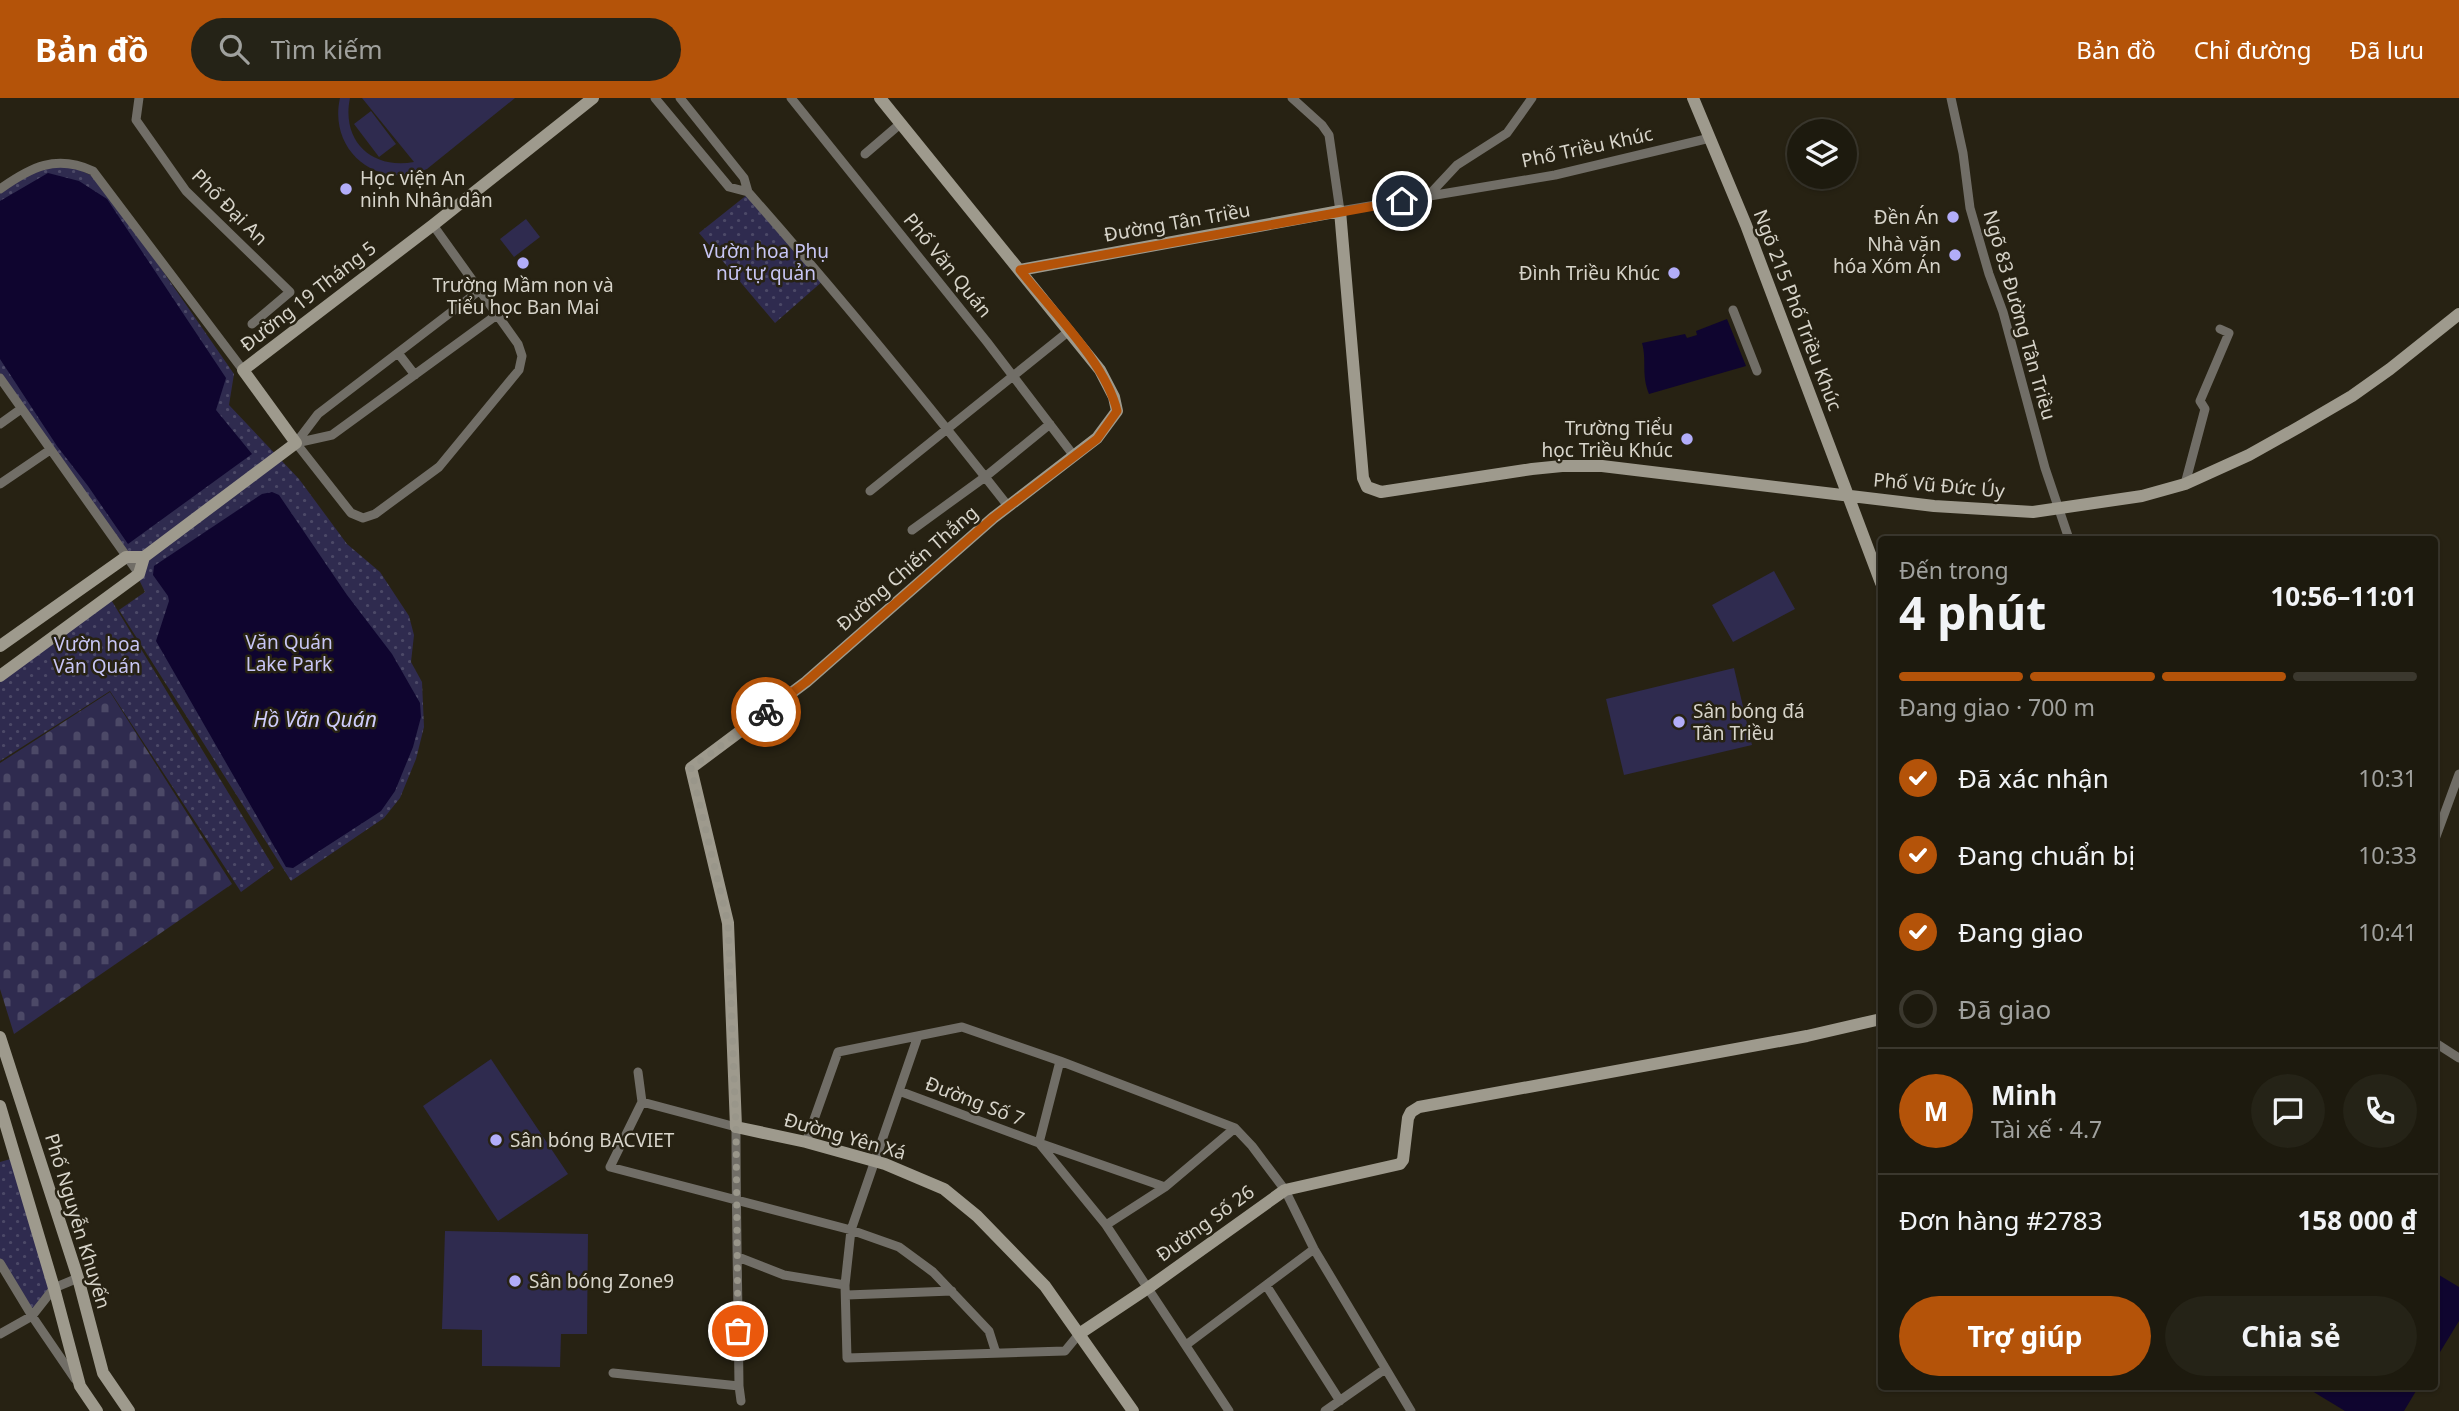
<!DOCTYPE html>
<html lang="vi">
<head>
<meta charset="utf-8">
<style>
	:root { --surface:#1d1a0e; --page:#252317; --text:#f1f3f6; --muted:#a0a19e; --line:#3b382e; --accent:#b45309 }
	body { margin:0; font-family:"Noto Sans",sans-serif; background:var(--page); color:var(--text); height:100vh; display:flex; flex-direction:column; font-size:26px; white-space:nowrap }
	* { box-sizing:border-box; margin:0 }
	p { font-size:23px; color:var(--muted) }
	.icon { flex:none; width:38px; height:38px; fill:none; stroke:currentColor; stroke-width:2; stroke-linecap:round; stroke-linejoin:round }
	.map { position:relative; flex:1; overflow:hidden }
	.drawer { position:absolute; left:1878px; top:438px; width:560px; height:854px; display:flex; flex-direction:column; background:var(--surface); border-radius:7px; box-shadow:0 2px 5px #0004,0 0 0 2px var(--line) }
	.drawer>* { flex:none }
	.tools { position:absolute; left:1787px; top:21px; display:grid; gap:14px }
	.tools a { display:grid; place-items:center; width:70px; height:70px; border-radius:50%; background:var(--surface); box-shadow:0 2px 5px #0004,0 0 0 2px var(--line); font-size:35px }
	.pin { position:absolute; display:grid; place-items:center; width:60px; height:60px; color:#fff; margin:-30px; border:4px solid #fff; border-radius:50%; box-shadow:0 2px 7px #0007 }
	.courier { position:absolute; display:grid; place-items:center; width:70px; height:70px; margin:-35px; border:5px solid #b45309; border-radius:50%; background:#fff; color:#222; box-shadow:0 2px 9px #0007 }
	.summary em { font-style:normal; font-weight:700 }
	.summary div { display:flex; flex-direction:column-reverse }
	.summary { display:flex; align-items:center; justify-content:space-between; height:119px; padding:0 21px }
	h1 { font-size:46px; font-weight:700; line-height:52px }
	.bar { display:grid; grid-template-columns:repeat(4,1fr); gap:10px 7px; align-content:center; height:84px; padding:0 21px }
	.bar i { height:9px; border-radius:5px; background:var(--line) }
	.bar .on { background:var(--accent) }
	.bar p { grid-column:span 4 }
	.line { display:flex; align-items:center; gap:18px; padding:0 21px; border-top:2px solid var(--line) }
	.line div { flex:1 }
	.round { display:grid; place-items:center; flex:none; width:74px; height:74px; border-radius:37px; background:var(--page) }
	ol { padding:0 21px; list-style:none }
	li { display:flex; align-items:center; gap:21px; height:77px }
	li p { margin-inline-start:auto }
	li .icon { padding:7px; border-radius:50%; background:var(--accent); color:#fff; stroke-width:4 }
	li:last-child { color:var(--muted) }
	li i { width:38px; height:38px; border:4px solid var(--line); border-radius:50% }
	.action { display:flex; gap:14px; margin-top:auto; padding:14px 21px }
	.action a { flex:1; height:80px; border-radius:42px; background:var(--accent); color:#fff; font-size:28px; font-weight:700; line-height:80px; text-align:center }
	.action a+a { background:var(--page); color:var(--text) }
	header { display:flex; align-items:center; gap:42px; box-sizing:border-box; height:98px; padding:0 35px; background:var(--accent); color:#fff }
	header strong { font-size:33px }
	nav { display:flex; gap:38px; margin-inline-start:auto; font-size:24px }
	.search { width:490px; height:63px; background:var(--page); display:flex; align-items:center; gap:18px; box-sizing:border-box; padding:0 24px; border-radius:38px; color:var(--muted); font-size:26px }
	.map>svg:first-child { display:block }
</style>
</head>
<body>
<header>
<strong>Bản đồ</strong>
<div class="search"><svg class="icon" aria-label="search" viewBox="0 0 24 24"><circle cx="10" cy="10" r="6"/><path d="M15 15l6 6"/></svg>Tìm kiếm</div>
<nav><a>Bản đồ</a><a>Chỉ đường</a><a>Đã lưu</a></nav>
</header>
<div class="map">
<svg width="2459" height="1313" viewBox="0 0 2459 1313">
	<defs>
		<pattern id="cemetery-stones" width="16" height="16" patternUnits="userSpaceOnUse" patternTransform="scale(1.75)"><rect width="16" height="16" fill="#2f2b4f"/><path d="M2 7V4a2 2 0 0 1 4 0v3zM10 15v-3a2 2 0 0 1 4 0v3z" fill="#4c4967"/></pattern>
		<pattern id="park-dots" width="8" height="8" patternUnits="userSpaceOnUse" patternTransform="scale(1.75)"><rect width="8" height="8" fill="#2f2b4f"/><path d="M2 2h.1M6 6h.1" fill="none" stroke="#4c4967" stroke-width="1.8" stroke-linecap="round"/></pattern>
	</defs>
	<rect width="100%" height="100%" fill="#272213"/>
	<!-- green -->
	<path fill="#2f2b4f" d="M340 0H350C341 43 372 72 414 64L362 0H515L427 71C378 93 328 53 340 0Z
		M371 13 396 46 379 59 354 26Z
		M526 121 540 139 514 159 500 141Z
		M1774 473 1795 511 1733 544 1712 507Z
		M1734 570 1752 647 1624 677 1606 601Z
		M491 961 568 1076 498 1123 423 1008Z
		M445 1133 588 1136 587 1236H561L560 1269 482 1268V1232L442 1231Z"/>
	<!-- cemetery -->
	<path fill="url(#cemetery-stones)" d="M110 594 232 786 14 936 0 891V665Z"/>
	<!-- park -->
	<path fill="url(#park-dots)" d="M67 66 99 81 234 276 229 307 299 381 347 446 380 474 409 518 414 537 411 564 422 584 424 629 416 661 400 700 384 720 291 783 119 512 145 494 126 455 0 275V92L21 77Z
		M748 96 824 182 775 225 699 135Z
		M110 500 274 770 241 794 110 593 0 663V581Z
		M14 1060 52 1189 32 1215 0 1166V1064Z"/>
	<!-- water -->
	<path fill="#0f052f" d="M48 75 79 83 107 101 226 280 216 312 252 356 128 446 88 388 57 348 0 261V103Z
		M1727 221 1746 268 1649 296C1641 276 1647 263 1642 245L1685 236 1687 240 1697 237 1696 233Z
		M272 394 279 397 347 497 392 556 420 605 421 619 413 649 395 693 381 713 293 770 286 769 156 543 169 503 168 498 153 477 154 468 262 396Z
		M2434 1174 2459 1189V1223L2434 1264Z
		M2315 1288H2419L2404 1313H2345L2312 1293Z"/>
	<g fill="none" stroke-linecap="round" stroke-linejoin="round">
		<!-- street -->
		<path stroke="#716e67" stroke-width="9" d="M139 0 136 22 186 93 290 194 252 226
			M655 0 729 89 748 94
			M680 0 744 80 748 94C838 196 924 301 1008 408
			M791 0 987 244 1074 358
			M1292 0 1322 27 1329 37 1340 113 1555 77 1710 40
			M1951 0 1963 55 1970 110 1989 176 2003 214 2045 370 2069 441
			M865 56 900 26
			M0 91C31 69 56 56 93 73L243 272
			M1428 98 1457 67 1507 35 1532 0
			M1733 212 1757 273
			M398 255 415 277
			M0 280 139 476
			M0 326 21 311
			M296 345 351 415 363 420 375 416 439 369 519 272 522 258 518 246 433 127
			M296 345 332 337 498 216
			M296 345 318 316 480 192
			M0 386 50 352
			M2185 386 2205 311 2200 303 2229 235 2220 231
			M870 393 1069 233
			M912 432 985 379 1050 326
			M2434 744 2459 676
			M918 938 851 1132 845 1187 847 1260 1065 1253 1079 1236
			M2434 944 2459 960
			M638 974 642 1004
			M899 993 1039 1045 1165 1089
			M806 1044 838 954 962 929 1060 963 1235 1030 1252 1048 1285 1092 1314 1151 1411 1313
			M1039 1045 1106 1127 1229 1313
			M1039 1045 1060 963
			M1106 1127 1165 1089 1235 1030
			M738 1159 784 1177 845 1187
			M0 1165 32 1218 75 1281
			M1266 1187 1340 1303
			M847 1197 952 1193
			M0 1236 32 1218 54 1190 78 1180
			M1186 1247 1314 1151
			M613 1275 739 1288
			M741 1303 739 1288C738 1202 736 1116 736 1029L642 1004 610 1069 851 1132 899 1149 933 1174 989 1233 996 1255
			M1325 1313 1385 1271"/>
		<!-- secondary -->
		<path stroke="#9e9a8d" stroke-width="12" d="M880 0 1100 272 1114 299 1117 313 1097 340 993 420 806 584 691 670 728 825 736 1029 806 1044 885 1066 944 1091 977 1118 1045 1188 1133 1313
			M1693 0 1746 127 1881 485
			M1020 172 1340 113 1363 380 1367 389 1381 394 1532 371 1562 368H1602L1934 408 2033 414 2142 398 2185 386 2249 357 2299 329 2352 298 2390 271 2459 216
			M0 548 126 459H144
			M0 578 139 476 144 459 296 345 243 272 433 127 593 0
			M0 939 78 1180 103 1275 129 1313
			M0 1008 54 1190 80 1288 97 1313
			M1079 1236 1148 1190 1285 1092 1400 1066 1403 1062 1408 1020 1411 1014 1419 1009 1807 938 1881 921"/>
	</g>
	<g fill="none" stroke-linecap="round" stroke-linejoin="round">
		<!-- done -->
		<path stroke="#99968a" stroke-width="7" stroke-dasharray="0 12.6" d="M738 1233 736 1029 728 825 691 670 766 614"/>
		<!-- route -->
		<path stroke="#b45309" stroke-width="9" d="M766 614 806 584 993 420 1097 341 1117 313C1106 265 1051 212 1020 172L1402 103"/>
	</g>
	<!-- markers -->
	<g fill="#b2adf9" stroke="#272213" stroke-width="2.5">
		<circle cx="346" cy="91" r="7"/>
		<circle cx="1953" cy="119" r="7"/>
		<circle cx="1955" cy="157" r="7"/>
		<circle cx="523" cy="165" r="7"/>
		<circle cx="1674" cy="175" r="7"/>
		<circle cx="1687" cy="341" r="7"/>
		<circle cx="1679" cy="624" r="7"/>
		<circle cx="496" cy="1042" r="7"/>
		<circle cx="515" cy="1183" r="7"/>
	</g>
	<g text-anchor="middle" stroke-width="5" stroke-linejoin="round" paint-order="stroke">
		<!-- street labels -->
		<g font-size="19" fill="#d7d4ca" stroke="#272213">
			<text transform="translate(1587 49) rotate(-12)" y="7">Phố Triều Khúc</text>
			<text transform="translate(230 109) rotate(45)" y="7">Phố Đại An</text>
			<text transform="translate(1177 124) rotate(-10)" y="7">Đường Tân Triều</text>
			<text transform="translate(948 167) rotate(51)" y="7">Phố Văn Quán</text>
			<text transform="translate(308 198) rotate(-38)" y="7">Đường 19 Tháng 5</text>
			<text transform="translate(1798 212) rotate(69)" y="7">Ngõ 215 Phố Triều Khúc</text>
			<text transform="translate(2020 217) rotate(74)" y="7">Ngõ 83 Đường Tân Triều</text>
			<text transform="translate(1939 387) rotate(5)" y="7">Phố Vũ Đức Úy</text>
			<text transform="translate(907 470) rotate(-41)" y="7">Đường Chiến Thắng</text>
			<text transform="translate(975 1003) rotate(21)" y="7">Đường Số 7</text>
			<text transform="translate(845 1038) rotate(16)" y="7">Đường Yên Xá</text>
			<text transform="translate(78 1123) rotate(73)" y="7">Phố Nguyễn Khuyến</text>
			<text transform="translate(1205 1125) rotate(-36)" y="7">Đường Số 26</text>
		</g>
		<!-- poi labels -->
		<g font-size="19" fill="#d7d4ca" stroke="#272213" text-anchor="start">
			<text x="360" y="87">Học viện An<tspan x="360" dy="22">ninh Nhân dân</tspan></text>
			<text x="1939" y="126" text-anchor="end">Đền Án</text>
			<text x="1941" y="153" text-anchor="end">Nhà văn<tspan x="1941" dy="22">hóa Xóm Án</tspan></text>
			<text x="1660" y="182" text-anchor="end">Đình Triều Khúc</text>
			<text x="523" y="194" text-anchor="middle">Trường Mầm non và<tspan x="523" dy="22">Tiểu học Ban Mai</tspan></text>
			<text x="1673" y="337" text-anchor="end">Trường Tiểu<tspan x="1673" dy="22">học Triều Khúc</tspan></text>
			<text x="1693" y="620">Sân bóng đá<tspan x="1693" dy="22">Tân Triều</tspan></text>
			<text x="510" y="1049">Sân bóng BACVIET</text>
			<text x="529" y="1190">Sân bóng Zone9</text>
		</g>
		<!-- park labels -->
		<g font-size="19" fill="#c8c6f5" stroke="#272213">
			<text x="766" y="160">Vườn hoa Phụ<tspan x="766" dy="22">nữ tự quản</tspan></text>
			<text x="289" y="551">Văn Quán<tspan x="289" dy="22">Lake Park</tspan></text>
			<text x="97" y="553">Vườn hoa<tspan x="97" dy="22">Văn Quán</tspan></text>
		</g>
		<!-- water labels -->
		<g font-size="21" font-style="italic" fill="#cfcdfc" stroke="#272213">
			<text x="315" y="629">Hồ Văn Quán</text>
		</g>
	</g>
</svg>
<div class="tools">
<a><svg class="icon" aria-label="layers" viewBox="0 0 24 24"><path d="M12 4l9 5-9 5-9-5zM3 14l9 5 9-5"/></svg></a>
</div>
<div class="pin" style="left:738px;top:1233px;background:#ea580c"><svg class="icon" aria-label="bag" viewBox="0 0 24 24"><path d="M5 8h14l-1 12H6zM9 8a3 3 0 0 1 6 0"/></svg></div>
<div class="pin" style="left:1402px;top:103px;background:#1f2937"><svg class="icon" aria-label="home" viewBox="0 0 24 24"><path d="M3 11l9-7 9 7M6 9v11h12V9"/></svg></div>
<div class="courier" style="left:766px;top:614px"><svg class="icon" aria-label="bike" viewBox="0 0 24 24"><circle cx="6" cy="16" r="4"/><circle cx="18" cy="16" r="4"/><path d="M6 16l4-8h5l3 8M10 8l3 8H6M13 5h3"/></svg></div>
<section class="drawer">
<div class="summary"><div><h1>4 phút</h1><p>Đến trong</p></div><em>10:56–11:01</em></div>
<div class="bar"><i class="on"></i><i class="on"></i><i class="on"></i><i></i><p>Đang giao · 700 m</p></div>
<ol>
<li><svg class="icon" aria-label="check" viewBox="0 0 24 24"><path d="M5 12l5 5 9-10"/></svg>Đã xác nhận<p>10:31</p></li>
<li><svg class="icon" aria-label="check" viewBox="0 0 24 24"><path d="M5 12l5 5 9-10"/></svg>Đang chuẩn bị<p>10:33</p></li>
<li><svg class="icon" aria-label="check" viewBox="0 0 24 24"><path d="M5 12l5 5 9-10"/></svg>Đang giao<p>10:41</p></li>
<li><i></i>Đã giao</li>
</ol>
<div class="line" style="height:126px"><b class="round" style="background:var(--accent);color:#fff">M</b><div><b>Minh</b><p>Tài xế · 4.7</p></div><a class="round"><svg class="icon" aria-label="chat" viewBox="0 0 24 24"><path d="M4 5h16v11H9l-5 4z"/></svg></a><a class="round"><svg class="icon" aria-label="phone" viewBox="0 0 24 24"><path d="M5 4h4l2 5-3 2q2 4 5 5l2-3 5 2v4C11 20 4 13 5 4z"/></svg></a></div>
<div class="line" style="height:91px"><div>Đơn hàng #2783</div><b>158 000 ₫</b></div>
<div class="action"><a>Trợ giúp</a><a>Chia sẻ</a></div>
</section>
</div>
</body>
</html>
